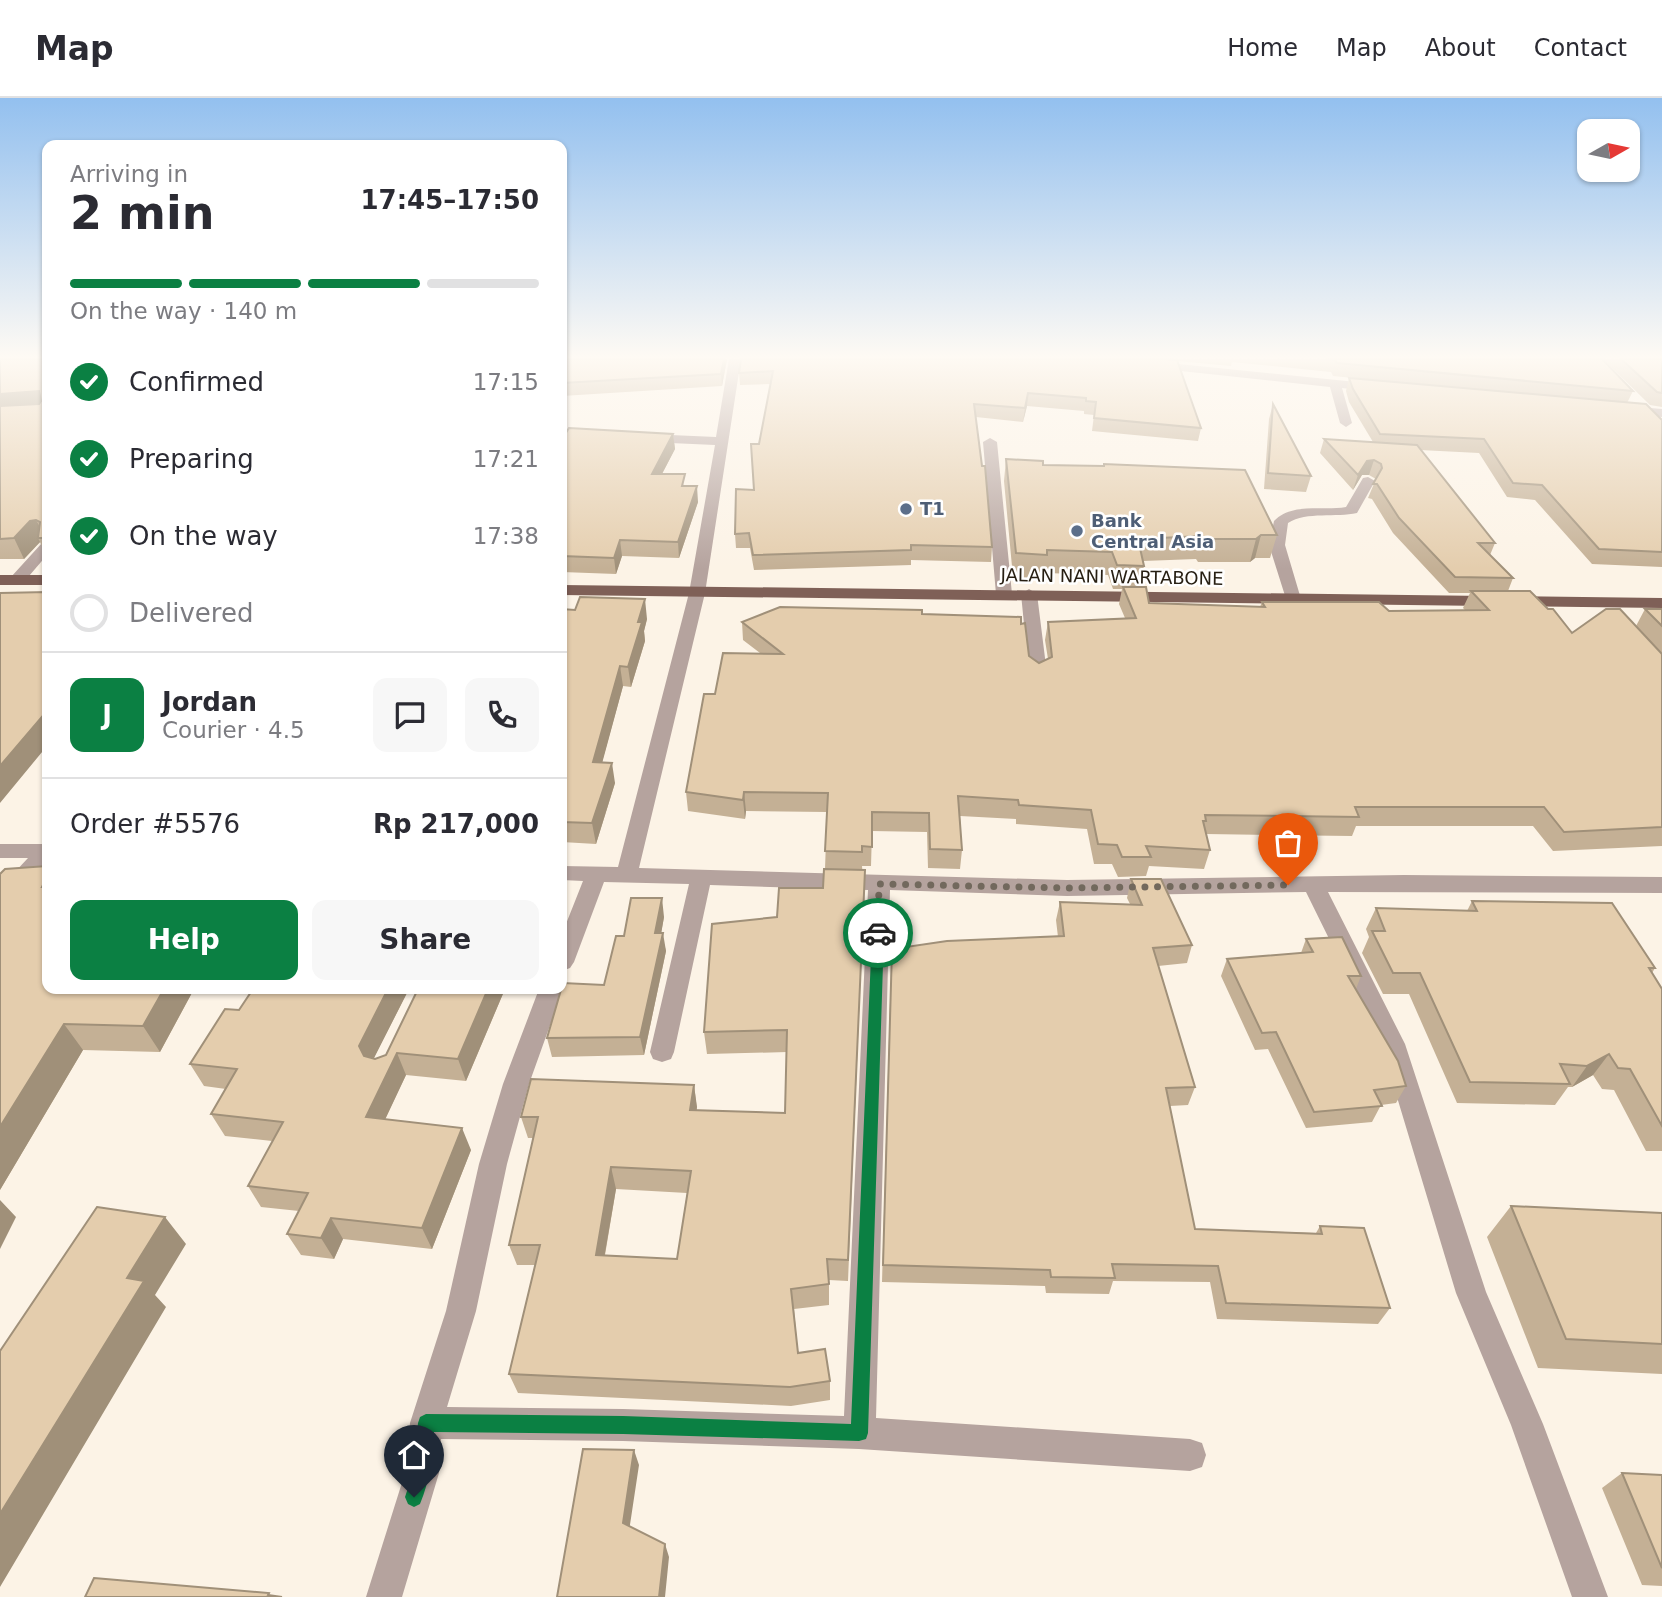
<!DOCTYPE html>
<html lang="en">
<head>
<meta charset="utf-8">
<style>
	:root { --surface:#fff; --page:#f7f7f7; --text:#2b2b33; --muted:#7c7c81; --line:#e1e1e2; --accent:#0b8043 }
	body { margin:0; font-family:"DejaVu Sans",sans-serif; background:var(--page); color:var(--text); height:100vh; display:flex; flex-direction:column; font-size:26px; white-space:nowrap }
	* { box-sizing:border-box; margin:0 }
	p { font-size:23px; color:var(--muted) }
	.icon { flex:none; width:38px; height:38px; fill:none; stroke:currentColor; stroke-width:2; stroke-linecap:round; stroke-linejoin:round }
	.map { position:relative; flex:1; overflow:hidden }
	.details { position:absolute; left:42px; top:42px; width:525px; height:854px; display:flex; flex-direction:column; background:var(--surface); border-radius:14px; box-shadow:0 2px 5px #0004 }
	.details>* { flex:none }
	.needle { width:46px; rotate:81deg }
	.tools { position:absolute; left:1577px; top:21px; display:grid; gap:14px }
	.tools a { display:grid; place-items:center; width:63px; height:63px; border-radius:14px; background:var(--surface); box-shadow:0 2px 5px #0004; font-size:35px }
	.pin { position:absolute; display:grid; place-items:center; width:60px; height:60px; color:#fff; margin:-72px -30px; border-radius:50% 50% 50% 0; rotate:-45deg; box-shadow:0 0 7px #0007 }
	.pin .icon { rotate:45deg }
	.courier { position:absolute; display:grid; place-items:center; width:70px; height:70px; margin:-35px; border:5px solid #0b8043; border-radius:50%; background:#fff; color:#222; box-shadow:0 2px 9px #0007 }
	.headline em { font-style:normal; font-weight:600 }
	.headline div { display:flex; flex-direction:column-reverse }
	.headline { display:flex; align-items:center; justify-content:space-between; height:119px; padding:0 28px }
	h1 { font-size:46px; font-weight:600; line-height:52px }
	.bar { display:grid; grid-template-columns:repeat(4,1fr); gap:10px 7px; align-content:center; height:84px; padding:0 28px }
	.bar i { height:9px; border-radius:5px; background:var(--line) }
	.bar .current { background:var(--accent) }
	.bar p { grid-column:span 4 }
	.line { display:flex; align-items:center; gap:18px; padding:0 28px; border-top:2px solid var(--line) }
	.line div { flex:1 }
	.round { display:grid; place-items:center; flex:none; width:74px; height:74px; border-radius:14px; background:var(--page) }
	ol { padding:0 28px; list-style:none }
	li { display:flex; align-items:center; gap:21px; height:77px }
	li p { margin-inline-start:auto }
	li .icon { padding:7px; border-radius:50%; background:var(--accent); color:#fff; stroke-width:4 }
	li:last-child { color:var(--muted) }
	li i { width:38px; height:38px; border:4px solid var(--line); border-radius:50% }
	.cta { display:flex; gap:14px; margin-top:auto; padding:14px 28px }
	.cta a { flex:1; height:80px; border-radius:14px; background:var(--accent); color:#fff; font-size:28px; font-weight:600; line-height:80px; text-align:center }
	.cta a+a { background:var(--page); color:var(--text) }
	header { display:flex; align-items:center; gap:42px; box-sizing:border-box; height:98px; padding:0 35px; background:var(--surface); border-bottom:2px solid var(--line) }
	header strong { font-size:33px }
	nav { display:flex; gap:38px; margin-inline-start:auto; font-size:24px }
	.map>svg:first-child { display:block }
</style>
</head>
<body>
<header>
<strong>Map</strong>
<nav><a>Home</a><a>Map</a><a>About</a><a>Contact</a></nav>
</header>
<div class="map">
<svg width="1662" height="1499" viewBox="0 0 1662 1499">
	<rect width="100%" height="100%" fill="#fcf3e6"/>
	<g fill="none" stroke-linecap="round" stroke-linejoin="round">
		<!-- street -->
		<path fill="#b5a39e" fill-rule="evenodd" d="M729 261H741L705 495 639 770 1067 782 1404 777 1662 779V795L1328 794 1405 946 1486 1194 1543 1326 1608 1499H1572L1511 1327 1456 1195 1381 946 1306 794 1067 798 890 792 876 1320 1190 1341 1202 1345 1206 1357 1202 1369 1190 1373 859 1351 623 1343 441 1341 439 1375 402 1499H366L405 1375 410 1325 446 1213 479 1066 503 986 539 891H563L529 986 507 1066 476 1213 447 1309 623 1311 844 1318 868 792 710 787 674 954 671 961 662 964 653 961 650 954 689 786 604 784 574 864 570 870 562 873V836L583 783 562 782V768L618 769 689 495 715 347 648 344 641 340 648 336 716 339Z
			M1091 261H1129L1376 286 1382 290 1376 294 1342 290 1352 325 1346 329 1340 325 1330 289 1097 264Z
			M1628 308 1662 311V319L1624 315V309Z
			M990 340 997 344 1012 496 1004 501 996 496 983 344Z
			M1368 379 1375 383 1357 415C1336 420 1307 413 1288 425L1285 447 1301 501 1299 504H1287L1269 447 1274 423C1292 404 1323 413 1346 409L1363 380Z
			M47 444V457L23 485H11L9 482 11 479 42 445Z
			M1029 491 1037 496 1047 576 1038 581 1029 576 1021 496Z
			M0 746H47V766L8 810 0 812V790L28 760H0Z"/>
		<!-- primary -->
		<path fill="#7f6057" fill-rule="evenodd" d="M0 477H47V487H0Z
			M562 487 1662 500V510L562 497Z"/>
	</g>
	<!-- wall -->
	<path fill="#c4b095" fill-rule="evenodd" d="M0 261H47V459L40 444 24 461H0Z
		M562 261H727L722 288 562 298Z
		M741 261H1602L1633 293 1627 305 1662 322V469L1592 466 1535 402 1507 399 1479 355 1420 352 1495 445 1490 457 1513 480 1508 493 1572 535 1636 528 1645 511H1662V748L1553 753 1533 728H1356L1352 738 1206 736 1210 752 1204 771 1149 768 1146 778 1118 779 1112 766H1094L1087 731 1016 726V721L960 718 962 752 960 771 928 770 927 734 872 733 871 768H862L864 795 848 1183 829 1182V1207L794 1211 798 1255 830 1283V1302L791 1308 518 1295 509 1276 535 1167H517L509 1147 533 1040H528L521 1019 694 987 697 1012 785 1015 787 954 707 956 704 934 777 819 823 790 825 771 827 714 746 713 745 721 688 713 686 694 715 596 760 555 743 542 742 524 922 516 1021 526 1029 558 1039 565 1048 561 1045 542 1048 524 1125 520 1119 506 1122 491H1113L1108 477 1045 475 1044 481 1013 479 1004 383 1006 361 1043 367 1103 368 1104 366 1277 437 1270 460H1255L1250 464H1198L1196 461 1143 463 1144 468 1139 489 1149 505 1260 509 1262 504 1389 513 1465 512 1463 510 1470 495H1449L1393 435 1372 401 1368 400 1376 381 1369 377H1362L1353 392 1320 355 1324 341 1373 344 1349 304 1346 293 1349 280 1447 289 1333 278 1331 274 1232 264 1231 268 1178 263 1201 330 1198 343 1092 333 1094 317 1084 316V313L1027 308 1023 324 976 319 992 449 991 464 911 462V467L754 472 750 450H736L735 436 754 392 759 346 770 286 740 287 739 275ZM616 1091 687 1095 677 1161 605 1157Z
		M1603 261H1662V309L1650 307Z
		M1273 306 1311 378 1306 394 1264 391 1269 321Z
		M673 336 675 351 662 376 686 388 698 404 679 460 622 458 616 476 562 474V341Z
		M562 511 647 521 644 533 645 543 631 589 623 588 602 664 615 685 596 746 562 744Z
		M1131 781 1192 847 1187 865 1158 868 1195 989 1188 1007 1170 1008 1195 1131 1316 1135 1320 1128 1390 1210 1378 1226 1217 1221 1210 1184 1113 1183 1109 1196 1046 1195 1045 1188 882 1184 891 870 1058 839 1056 822 1060 804 1130 806 1127 800Z
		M1472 803 1655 870 1652 875 1662 891V1053H1646L1614 992 1602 991 1593 977 1572 989H1568L1555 1007 1457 1005 1409 896H1383L1362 855 1369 839 1366 831 1376 810 1467 813Z
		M664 819 661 835 666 853 644 957 552 959 547 940 604 887 624 838Z
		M1306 841 1361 878 1356 891 1406 988 1396 1005 1381 1007 1372 1024 1306 1030 1268 951 1255 952 1221 878 1227 861 1301 855Z
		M47 891H194L160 954 83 952 0 1092Z
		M253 891H409L373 961H375L386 957 505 891 466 983 406 977 385 1021 471 1052 432 1151 343 1141 334 1161 301 1157 287 1136 299 1113 261 1109 248 1088 272 1043 225 1038 211 1016 226 991 204 988 190 966 239 912Z
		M1511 1108 1662 1115V1276L1538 1270 1487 1139Z
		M1622 1375 1662 1377V1488L1642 1487 1602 1390Z"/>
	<!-- shaded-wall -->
	<path fill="#a09079" d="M724 261H727L722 288 721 276Z
		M39 293 47 310 0 314V296Z
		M1028 295 1027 308 1023 324 1025 310Z
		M673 336 675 351 654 391 652 376Z
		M1374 362 1369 377H1362L1353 392 1358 377 1367 363Z
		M697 388 698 404 679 460 678 444Z
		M36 422 46 440H38L40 444 24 461 14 440 30 423Z
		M1261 437 1255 460 1250 464 1256 441Z
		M620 442 622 458 616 476 614 460Z
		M645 501 647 521 644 533 645 543 631 589 628 569 638 524Z
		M620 568 623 588 597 684 593 664Z
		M47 613V648L0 705V668Z
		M612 665 615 685 596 746 592 725Z
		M744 694 746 713 745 721 743 702Z
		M47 779V798L42 789Z
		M662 800 664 819 658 854 655 835Z
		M663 835 666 853 644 957 640 939Z
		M164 891H194L160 954 143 928Z
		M388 891H409L369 970 359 948Z
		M488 891H505L466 983 458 961Z
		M64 926 83 952 0 1092V1029Z
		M397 955 406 977 376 1041 366 1019Z
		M1609 956 1593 977 1572 989 1587 968Z
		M694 987 697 1009 693 1033 690 1012Z
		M462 1030 471 1052 432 1151 422 1130Z
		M611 1069 616 1091 601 1178 596 1157Z
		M0 1102 16 1119 0 1151Z
		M165 1119 186 1146 155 1197 166 1209 0 1489V1416L127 1180Z
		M331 1120 343 1141 334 1161 321 1140Z
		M634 1352 639 1367 628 1440 623 1425Z
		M665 1446 669 1459 665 1499H659Z"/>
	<!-- building -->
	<path fill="#e4cdad" stroke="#a09079" stroke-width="2" fill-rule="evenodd" d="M0 261H47V440H38L40 424 36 422 30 423 14 440 0 441V308L39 306 41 303 39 293 0 296Z
		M562 261H724L721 276 562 285Z
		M741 261H1163L1177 262 1201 330 1094 320 1096 304 1086 303V300L1028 295 1025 310 974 306 982 368H985L992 449 911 447V452L753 457 749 435 735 436 736 391 754 392 751 346H759L773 273 739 275Z
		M1328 261H1602L1633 293 1337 265 1335 262Z
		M1621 261H1662V295L1657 294Z
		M1349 280 1646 306 1662 322V454L1599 451 1542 387 1513 385 1484 341 1380 336 1353 291Z
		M1273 306 1311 378 1268 375Z
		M569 330 673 336 652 376H685L682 388H697L678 444 620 442 614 460 562 458V341Z
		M1324 341 1417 347 1495 445H1478L1513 480 1455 479 1399 420 1377 386H1373L1382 370 1381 366 1374 362 1367 363 1358 377Z
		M1006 361 1043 363V367L1104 368V366L1245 372 1277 437H1261L1256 441H1203L1202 438 1138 441 1144 468 1117 467 1112 454 1047 452V457L1016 455Z
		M1123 489H1146L1149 505 1265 509 1262 504H1379L1389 513 1489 512 1471 493H1530L1548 511H1553L1572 535 1606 511H1620L1662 556V729L1564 734 1544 709H1355L1359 719 1205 717 1206 723H1203L1210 752 1146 748 1151 759H1122L1117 747 1098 746 1091 712 1019 707 1018 702 958 698 962 752 930 751 929 715 872 714V749L862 748V754L825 753 828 695 744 694 743 702 686 694 704 596H715L723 555 783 556 742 524 780 509 922 512V516L1021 519V526L1025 525 1029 558 1039 565 1052 559 1048 524 1136 520Z
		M47 494V613L0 668V495Z
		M580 499 645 501 638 524H642L628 569 620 568 593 664 612 665 592 725 562 724V511L575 512Z
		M1645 511H1662V528Z
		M47 768V779L42 789H47V891H164L143 928 64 926 0 1029V776L5 771Z
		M824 771 865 772 848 1162 827 1161 829 1186 791 1191 798 1255 825 1251 830 1283 790 1289 509 1276 540 1147H509L538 1019H521L531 981 694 987 690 1012 785 1015 787 932 704 934 712 826 777 819 779 790H823ZM611 1069 691 1073 677 1161 596 1157Z
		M1131 781H1161L1192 847 1153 850 1195 989 1166 990 1195 1131 1322 1136 1320 1128 1364 1130 1390 1210 1226 1205 1218 1168 1112 1166 1115 1180 1051 1179 1050 1172 883 1167 892 851 947 843 1064 838 1060 804 1142 807Z
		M631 800H662L655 835H663L640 939 547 940 563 885 604 887 616 838H624Z
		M1472 803 1612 805 1655 870H1649L1662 891V1028L1630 971 1618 970 1609 956 1587 968 1560 966 1570 986 1470 984 1420 875H1393L1372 833H1385L1376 810 1477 813Z
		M1342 839 1361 878H1348L1398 963 1406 988 1374 992 1382 1008 1314 1014 1276 934 1262 935 1227 861 1313 854 1306 841Z
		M253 891H388L359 948 364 958 375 961 386 957 418 891H488L458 961 397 955 366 1019 462 1030 422 1130 331 1120 321 1140 287 1136 308 1095 248 1088 283 1024 211 1016 237 971 190 966 225 911 239 912Z
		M1511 1108 1662 1115V1246L1566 1241Z
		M97 1109 165 1119 127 1180 144 1183 0 1416V1253Z
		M583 1351 634 1352 623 1425 665 1446 659 1499H557Z
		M1622 1375 1662 1377V1470Z
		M94 1480 269 1495 268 1497 282 1499H85Z"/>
	<!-- sky -->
	<linearGradient id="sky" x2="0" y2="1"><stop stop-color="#93c0ef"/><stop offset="0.55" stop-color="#fefaf4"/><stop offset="1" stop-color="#fefaf4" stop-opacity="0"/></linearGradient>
	<rect width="1662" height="471" fill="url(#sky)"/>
	<!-- route -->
	<path fill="#0b8043" d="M878 830 884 835 868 1335 866 1341 859 1343 623 1336 434 1334C432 1359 430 1382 420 1406L414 1409 408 1406 405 1399 413 1375 418 1325 420 1319 426 1316 623 1318 851 1326 872 835Z"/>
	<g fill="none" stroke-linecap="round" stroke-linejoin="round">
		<!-- done -->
		<path stroke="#72695d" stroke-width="7" stroke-dasharray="0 12.6" d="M878 835 879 786 1067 790 1288 787"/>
	</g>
	<!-- markers -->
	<g fill="#5c6f8a" stroke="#fff" stroke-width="2.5">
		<circle cx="906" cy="411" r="7"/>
		<circle cx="1077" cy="433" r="7"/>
	</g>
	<g text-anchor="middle" stroke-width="5" stroke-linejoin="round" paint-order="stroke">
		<!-- far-service labels -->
		<g font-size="18" font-weight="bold" fill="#4e5e75" stroke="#fff" text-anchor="start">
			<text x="920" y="417">T1</text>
			<text x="1091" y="429">Bank<tspan x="1091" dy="21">Central Asia</tspan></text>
		</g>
		<!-- far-street labels -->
		<g font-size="18" fill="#271f13" stroke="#fff">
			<text transform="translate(1112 479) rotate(1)" y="6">JALAN NANI WARTABONE</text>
		</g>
	</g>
</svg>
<div class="tools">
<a><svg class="needle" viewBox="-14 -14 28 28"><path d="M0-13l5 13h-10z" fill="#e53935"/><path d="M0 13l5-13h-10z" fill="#7c7c81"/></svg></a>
</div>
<div class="pin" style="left:1288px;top:787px;background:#ea580c"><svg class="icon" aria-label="bag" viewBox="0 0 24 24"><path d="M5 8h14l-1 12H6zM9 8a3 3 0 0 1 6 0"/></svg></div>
<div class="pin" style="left:414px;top:1399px;background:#1f2937"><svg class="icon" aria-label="home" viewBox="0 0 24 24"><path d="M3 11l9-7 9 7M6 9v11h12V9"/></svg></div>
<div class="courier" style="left:878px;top:835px"><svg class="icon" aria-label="car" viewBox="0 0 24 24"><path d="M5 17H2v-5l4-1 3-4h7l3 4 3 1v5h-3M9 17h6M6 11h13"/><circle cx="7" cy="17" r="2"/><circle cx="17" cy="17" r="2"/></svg></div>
<section class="details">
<div class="headline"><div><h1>2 min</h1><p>Arriving in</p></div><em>17:45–17:50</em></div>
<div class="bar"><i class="current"></i><i class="current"></i><i class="current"></i><i></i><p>On the way · 140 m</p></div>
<ol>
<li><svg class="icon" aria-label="check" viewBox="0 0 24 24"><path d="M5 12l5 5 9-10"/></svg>Confirmed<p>17:15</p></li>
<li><svg class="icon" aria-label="check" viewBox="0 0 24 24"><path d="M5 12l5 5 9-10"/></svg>Preparing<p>17:21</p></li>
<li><svg class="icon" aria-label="check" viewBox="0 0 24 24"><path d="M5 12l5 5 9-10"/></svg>On the way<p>17:38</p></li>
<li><i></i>Delivered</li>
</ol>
<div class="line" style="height:126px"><b class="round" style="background:var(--accent);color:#fff">J</b><div><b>Jordan</b><p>Courier · 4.5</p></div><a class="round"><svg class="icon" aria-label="chat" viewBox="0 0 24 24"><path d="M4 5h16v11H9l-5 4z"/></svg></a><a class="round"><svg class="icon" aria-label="phone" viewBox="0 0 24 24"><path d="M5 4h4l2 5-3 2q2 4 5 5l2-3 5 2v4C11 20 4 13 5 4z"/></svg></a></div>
<div class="line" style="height:91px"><div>Order #5576</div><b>Rp 217,000</b></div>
<div class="cta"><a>Help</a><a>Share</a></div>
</section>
</div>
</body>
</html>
